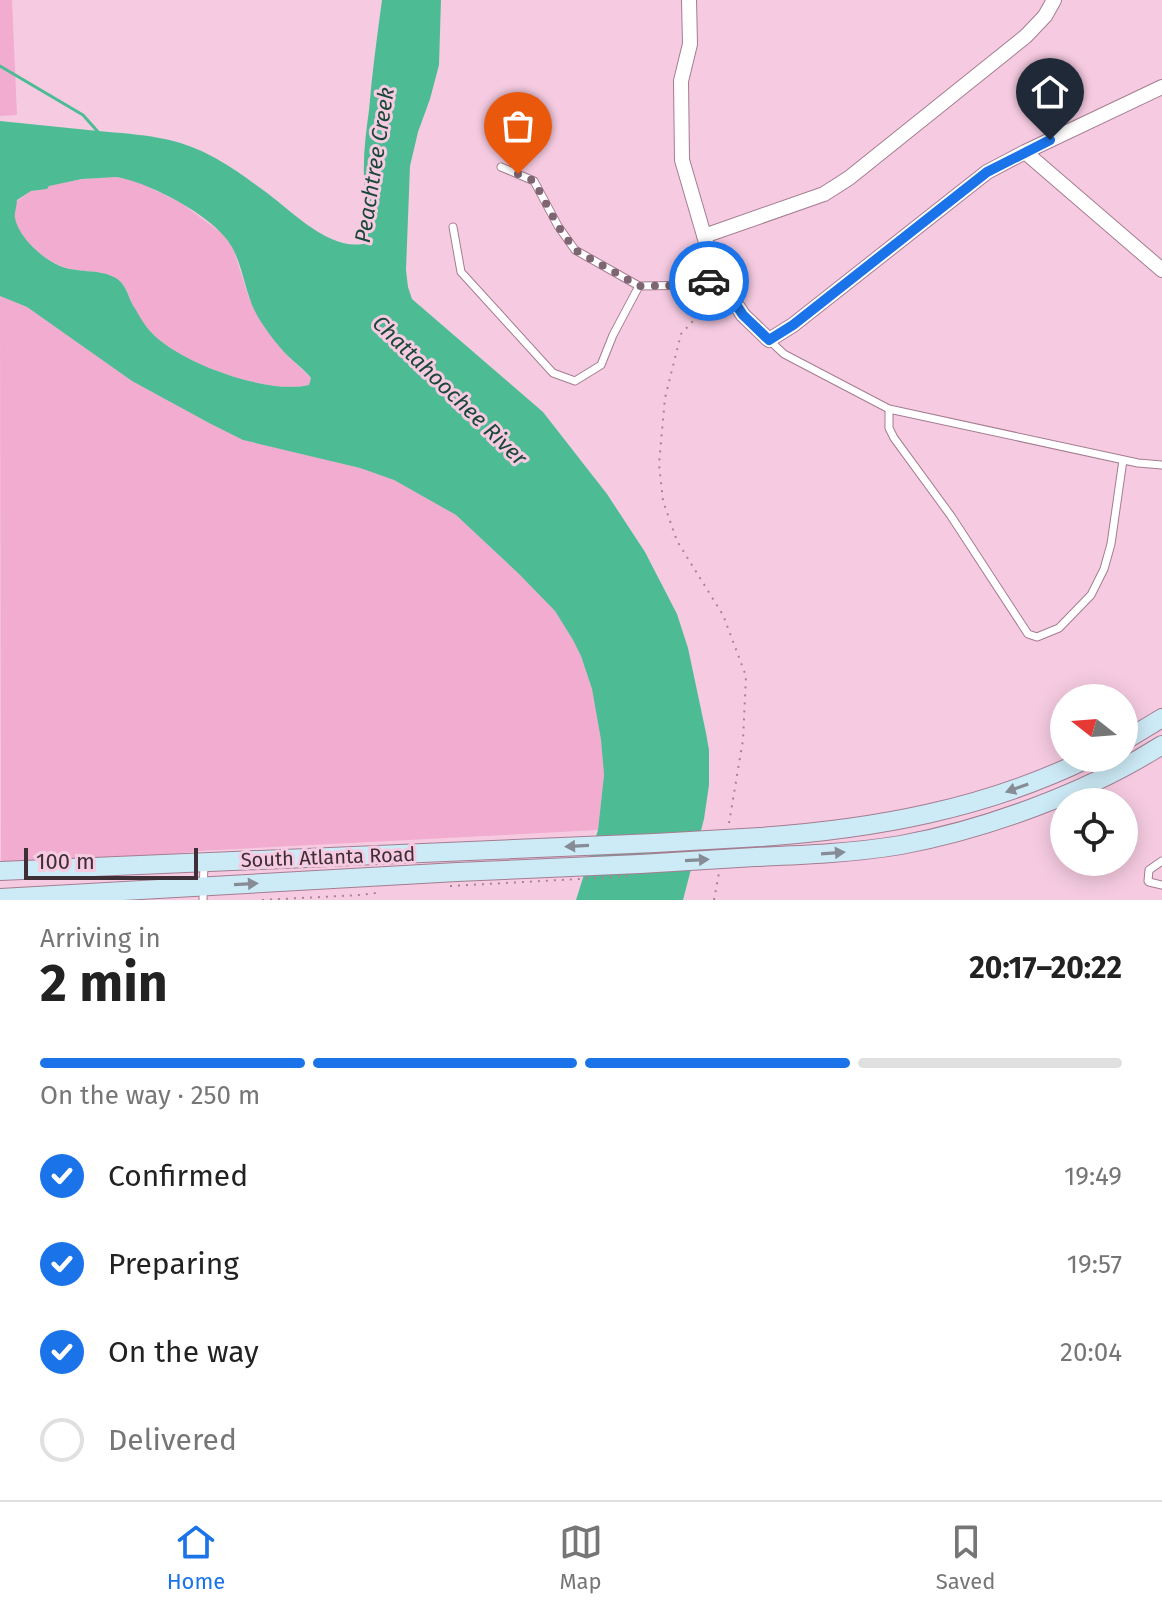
<!DOCTYPE html>
<html lang="en">
<head>
<meta charset="utf-8">
<style>
	:root { --surface:#fff; --page:#f2f2f2; --text:#222; --muted:#767676; --line:#e0e0e0; --accent:#1a73e8 }
	body { margin:0; font-family:"Fira Sans",sans-serif; background:var(--page); color:var(--text); height:100vh; display:flex; flex-direction:column; font-size:30px; white-space:nowrap }
	* { box-sizing:border-box; margin:0 }
	p { font-size:26px; color:var(--muted) }
	.icon { flex:none; width:44px; height:44px; fill:none; stroke:currentColor; stroke-width:2; stroke-linecap:round; stroke-linejoin:round }
	.map { position:relative; height:900px; overflow:hidden }
	.sheet { display:flex; flex-direction:column; background:var(--surface); flex:1 }
	.sheet>* { flex:none }
	.needle { width:52px; rotate:287deg }
	.fabs { position:absolute; left:1050px; top:684px; display:grid; gap:16px }
	.fabs a { display:grid; place-items:center; width:88px; height:88px; border-radius:50%; background:var(--surface); box-shadow:0 4px 20px #0003; font-size:40px }
	.scale { position:absolute; left:24px; bottom:20px; width:174px; box-sizing:border-box; padding-left:8px; border:4px solid #3e2e36; border-top:0; font-size:22px; line-height:28px; white-space:nowrap; color:#3e2e36; -webkit-text-stroke:6px #f6cbe1; paint-order:stroke }
	.pin { position:absolute; display:grid; place-items:center; width:68px; height:68px; color:#fff; margin:-82px -34px; border-radius:50% 50% 50% 0; rotate:-45deg; box-shadow:0 0 8px #0007 }
	.pin .icon { rotate:45deg }
	.courier { position:absolute; display:grid; place-items:center; width:80px; height:80px; margin:-40px; border:6px solid #1a73e8; border-radius:50%; background:#fff; color:#222; box-shadow:0 2px 10px #0007 }
	.overview em { font-style:normal; font-weight:700 }
	.overview div { display:flex; flex-direction:column-reverse }
	.overview { display:flex; align-items:center; justify-content:space-between; height:136px; padding:0 40px }
	h1 { font-size:52px; font-weight:700; line-height:60px }
	.bar { display:grid; grid-template-columns:repeat(4,1fr); gap:12px 8px; align-content:center; height:96px; padding:0 40px }
	.bar i { height:10px; border-radius:6px; background:var(--line) }
	.bar .on { background:var(--accent) }
	.bar p { grid-column:span 4 }
	ol { padding:0 40px; list-style:none }
	li { display:flex; align-items:center; gap:24px; height:88px }
	li p { margin-inline-start:auto }
	li .icon { padding:8px; border-radius:50%; background:var(--accent); color:#fff; stroke-width:4 }
	li:last-child { color:var(--muted) }
	li i { width:44px; height:44px; border:4px solid var(--line); border-radius:50% }
	.tabs { display:flex; justify-content:space-around; align-items:center; height:112px; border-top:2px solid var(--line); background:var(--surface); font-size:22px; color:var(--muted) }
	.tabs a { display:grid; justify-items:center; gap:4px }
	.tabs .on { color:var(--accent) }
	.map>svg:first-child { display:block }
</style>
</head>
<body>
<div class="map">
<svg width="1162" height="900" viewBox="0 0 1162 900">
	<rect width="100%" height="100%" fill="#f6cbe1"/>
	<!-- green -->
	<path fill="#f1accf" d="M0 0H12L17 115 0 116Z
		M117 177 134 180 181 203 223 234 233 248 249 298 266 328 288 356 311 378 309 385C268 395 179 363 151 332 143 324 135 312 131 301 127 291 125 283 114 277 99 269 77 273 61 266 43 259 19 238 15 219 14 213 16 206 17 201L31 191 47 189 48 186 82 179Z
		M0 296 27 307 132 381 209 423 244 440 360 468 394 480 456 515 518 573 555 611 573 640 581 656 592 689 601 740 604 775 598 830 199 851 1 874Z"/>
	<!-- water -->
	<path fill="#4dbc95" fill-rule="evenodd" d="M382 0H441L439 65 430 99 418 132 410 166 406 270 408 287 412 299 543 412 607 494 645 552 677 614 688 648 706 733 709 750V785L704 819 683 900H576L598 830 604 775 601 740 592 689 581 656 573 640 555 611 518 573 456 515 394 480 360 468 243 440 209 423 132 381 27 307 0 296V121C33 124 65 128 98 131 142 135 177 136 217 159 233 168 248 179 263 190 290 209 327 250 363 244 373 229 364 196 364 177 363 155 366 132 369 110 372 73 377 37 382 0ZM117 177C150 183 216 217 232 247 244 269 245 295 258 317 266 330 277 345 288 356 296 364 304 369 311 378L309 385C268 395 179 363 151 332 144 325 139 315 134 307 127 295 127 284 114 277 99 269 77 273 60 266 43 259 19 238 15 218 14 213 17 206 17 200L31 191 47 189 49 186 82 179Z"/>
	<g fill="none" stroke-linecap="round" stroke-linejoin="round">
		<!-- stream -->
		<path stroke="#4dbc95" stroke-width="3" d="M0 66 83 115 99 133"/>
		<defs>
			<path id="lane" d="M501 167 534 181 558 226 575 250 639 286 706 285 715 273
				M453 227 461 272 553 373 575 381 601 365 613 335 639 286
				M769 340 784 354 889 409 1138 463 1162 465
				M889 409V428L894 438 951 516 1028 634 1037 637 1059 628 1091 595 1104 569 1111 544 1123 460
				M1162 861 1149 870 1148 881 1149 882 1162 885
				M203 900 204 862"/>
			<path id="street" d="M689 0 690 44 681 81 682 160 715 273 743 315 769 340 793 325 987 172 1025 152 1162 87
				M1025 152 1162 270
				M704 236 824 194 849 178 1026 36 1045 16 1054 0"/>
			<path id="secondary" d="M1124 741 1162 718
				M760 837C874 829 985 809 1089 758
				M755 857C804 855 853 853 901 845 987 829 1088 792 1162 745
				M0 871 655 843
				M0 898 457 872 640 864"/>
		</defs>
		<!-- lane casing -->
		<use href="#lane" stroke="#a47d91" stroke-width="9"/>
		<!-- street casing -->
		<use href="#street" stroke="#a47d91" stroke-width="16"/>
		<!-- secondary casing -->
		<use href="#secondary" stroke="#a47d91" stroke-width="20"/>
		<!-- path -->
		<path stroke="#a48595" stroke-width="2" stroke-dasharray="2 6" stroke-linecap="butt" d="M706 294 705 308 681 334 665 398 659 464 663 501 677 541 723 615 746 676 743 740 729 823
			M262 900 360 895 376 893
			M714 900 719 873"/>
		<!-- lane -->
		<use href="#lane" stroke="#fff" stroke-width="7"/>
		<!-- street -->
		<use href="#street" stroke="#fff" stroke-width="14"/>
		<!-- secondary -->
		<use href="#secondary" stroke="#cdebf7" stroke-width="18"/>
		<defs>
			<path id="secondary-bridge" d="M655 843 760 837
				M640 864 755 857"/>
		</defs>
		<!-- secondary-bridge casing -->
		<use href="#secondary-bridge" stroke="#a47d91" stroke-width="20" stroke-linecap="butt"/>
		<!-- path-bridge -->
		<path stroke="#a48595" stroke-width="2" stroke-dasharray="2 6" stroke-linecap="butt" d="M450 886 633 876"/>
		<!-- secondary-bridge -->
		<use href="#secondary-bridge" stroke="#cdebf7" stroke-width="18"/>
	</g>
	<!-- one-way arrows -->
	<defs><path id="oneway-solid" d="M-6-.8H1V-3.2L6.5 0L1 3.2V.8H-6Z" transform="scale(2)"/></defs>
	<g fill="#868c96">
		<use href="#oneway-solid" transform="translate(1017 788) rotate(160)"/>
		<use href="#oneway-solid" transform="translate(577 846) rotate(177)"/>
		<use href="#oneway-solid" transform="translate(833 853) rotate(-4)"/>
		<use href="#oneway-solid" transform="translate(697 860) rotate(-3)"/>
		<use href="#oneway-solid" transform="translate(246 884) rotate(-3)"/>
	</g>
	<g fill="none" stroke-linecap="round" stroke-linejoin="round">
		<!-- done -->
		<path stroke="#7e6572" stroke-width="8" stroke-dasharray="0 14.4" d="M518 174 534 181 558 226 575 250 639 286 706 285 709 281"/>
		<!-- route -->
		<path stroke="#1a73e8" stroke-width="10" d="M709 281 715 273 743 315 769 340 793 325 987 172 1050 140"/>
	</g>
	<g text-anchor="middle" stroke-width="6" stroke-linejoin="round" paint-order="stroke">
		<!-- street labels -->
		<g font-size="20" fill="#3e2e36" stroke="#f6cbe1">
			<text transform="translate(328 857) rotate(-2)" y="7">South Atlanta Road</text>
		</g>
		<!-- water labels -->
		<g font-size="22" font-style="italic" fill="#1a4838" stroke="#f6cbe1">
			<text transform="translate(374 165) rotate(-81)" y="8">Peachtree Creek</text>
			<text transform="translate(450 390) rotate(44)" y="8">Chattahoochee River</text>
		</g>
	</g>
</svg>
<div class="fabs">
<a><svg class="needle" viewBox="-14 -14 28 28"><path d="M0-13l5 13h-10z" fill="#e53935"/><path d="M0 13l5-13h-10z" fill="#767676"/></svg></a>
<a><svg class="icon" aria-label="locate" viewBox="0 0 24 24"><circle cx="12" cy="12" r="6"/><path d="M12 2v4M12 18v4M2 12h4M18 12h4"/></svg></a>
</div>
<div class="scale">100 m</div>
<div class="pin" style="left:518px;top:174px;background:#ea580c"><svg class="icon" aria-label="bag" viewBox="0 0 24 24"><path d="M5 8h14l-1 12H6zM9 8a3 3 0 0 1 6 0"/></svg></div>
<div class="pin" style="left:1050px;top:140px;background:#1f2937"><svg class="icon" aria-label="home" viewBox="0 0 24 24"><path d="M3 11l9-7 9 7M6 9v11h12V9"/></svg></div>
<div class="courier" style="left:709px;top:281px"><svg class="icon" aria-label="car" viewBox="0 0 24 24"><path d="M5 17H2v-5l4-1 3-4h7l3 4 3 1v5h-3M9 17h6M6 11h13"/><circle cx="7" cy="17" r="2"/><circle cx="17" cy="17" r="2"/></svg></div>
</div>
<section class="sheet">
<div class="overview"><div><h1>2 min</h1><p>Arriving in</p></div><em>20:17–20:22</em></div>
<div class="bar"><i class="on"></i><i class="on"></i><i class="on"></i><i></i><p>On the way · 250 m</p></div>
<ol>
<li><svg class="icon" aria-label="check" viewBox="0 0 24 24"><path d="M5 12l5 5 9-10"/></svg>Confirmed<p>19:49</p></li>
<li><svg class="icon" aria-label="check" viewBox="0 0 24 24"><path d="M5 12l5 5 9-10"/></svg>Preparing<p>19:57</p></li>
<li><svg class="icon" aria-label="check" viewBox="0 0 24 24"><path d="M5 12l5 5 9-10"/></svg>On the way<p>20:04</p></li>
<li><i></i>Delivered</li>
</ol>
</section>
<nav class="tabs">
<a class="on"><svg class="icon" aria-label="home" viewBox="0 0 24 24"><path d="M3 11l9-7 9 7M6 9v11h12V9"/></svg>Home</a>
<a><svg class="icon" aria-label="map" viewBox="0 0 24 24"><path d="M3 6l6-2 6 2 6-2v14l-6 2-6-2-6 2zM9 4v14M15 6v14"/></svg>Map</a>
<a><svg class="icon" aria-label="saved" viewBox="0 0 24 24"><path d="M7 4h10v16l-5-4-5 4z"/></svg>Saved</a>
</nav>
</body>
</html>
